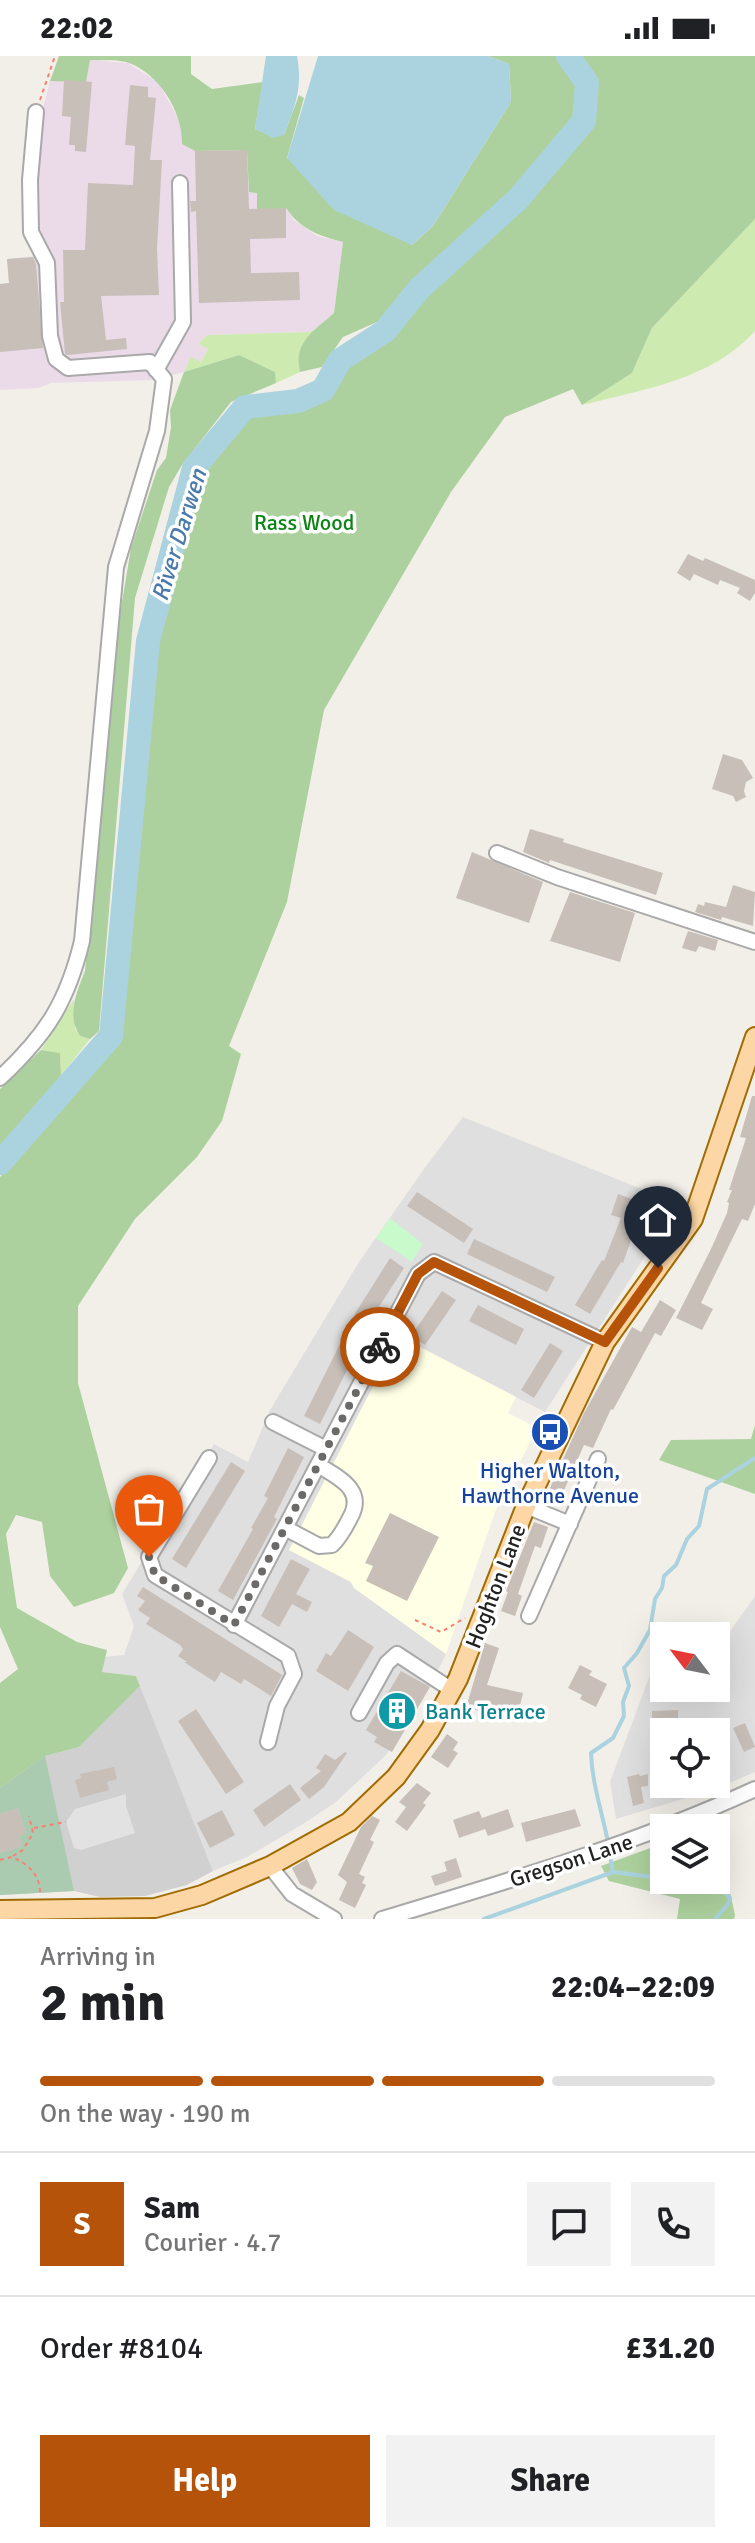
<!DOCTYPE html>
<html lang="en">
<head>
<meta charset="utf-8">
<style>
	:root { --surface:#fff; --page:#f2f2f2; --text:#202124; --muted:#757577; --line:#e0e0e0; --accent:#b45309 }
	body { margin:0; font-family:Signika,sans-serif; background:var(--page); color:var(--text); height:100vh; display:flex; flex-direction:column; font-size:30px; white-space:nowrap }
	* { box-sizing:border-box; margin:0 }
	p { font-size:26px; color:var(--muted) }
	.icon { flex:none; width:44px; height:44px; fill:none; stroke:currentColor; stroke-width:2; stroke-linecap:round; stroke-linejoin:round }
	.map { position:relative; height:1863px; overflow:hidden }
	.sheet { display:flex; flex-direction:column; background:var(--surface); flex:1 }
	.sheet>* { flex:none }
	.needle { width:52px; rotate:302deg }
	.controls { position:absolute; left:650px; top:1566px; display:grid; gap:16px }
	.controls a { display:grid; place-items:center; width:80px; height:80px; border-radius:0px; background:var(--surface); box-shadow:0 8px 32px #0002; font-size:40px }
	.pin { position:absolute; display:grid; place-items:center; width:68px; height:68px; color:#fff; margin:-82px -34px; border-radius:50% 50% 50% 0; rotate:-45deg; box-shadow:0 0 8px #0007 }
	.pin .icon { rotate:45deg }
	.courier { position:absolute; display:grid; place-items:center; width:80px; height:80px; margin:-40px; border:6px solid #b45309; border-radius:50%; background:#fff; color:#222; box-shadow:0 2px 10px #0007 }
	.head em { font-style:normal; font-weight:700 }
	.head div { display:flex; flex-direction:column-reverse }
	.head { display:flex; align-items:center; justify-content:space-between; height:136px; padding:0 40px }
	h1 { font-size:52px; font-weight:700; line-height:60px }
	.bar { display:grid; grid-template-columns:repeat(4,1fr); gap:12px 8px; align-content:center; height:96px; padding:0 40px }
	.bar i { height:10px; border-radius:6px; background:var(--line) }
	.bar .selected { background:var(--accent) }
	.bar p { grid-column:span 4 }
	.line { display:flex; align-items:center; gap:20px; padding:0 40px; border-top:2px solid var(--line) }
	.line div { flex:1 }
	.round { display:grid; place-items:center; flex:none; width:84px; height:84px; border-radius:0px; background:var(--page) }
	.cta { display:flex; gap:16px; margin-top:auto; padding:16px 40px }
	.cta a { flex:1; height:92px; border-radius:0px; background:var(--accent); color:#fff; font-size:32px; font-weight:700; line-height:92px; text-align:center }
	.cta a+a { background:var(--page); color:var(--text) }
	.status { display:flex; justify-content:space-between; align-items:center; height:56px; padding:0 40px; background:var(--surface); direction:ltr }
	.status svg { height:22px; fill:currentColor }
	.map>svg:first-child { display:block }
</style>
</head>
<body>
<div class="status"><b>22:02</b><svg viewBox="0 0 49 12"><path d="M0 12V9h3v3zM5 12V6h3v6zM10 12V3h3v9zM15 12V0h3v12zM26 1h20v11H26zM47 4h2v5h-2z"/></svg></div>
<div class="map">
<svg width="755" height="1863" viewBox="0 0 755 1863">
	<rect width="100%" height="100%" fill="#f2efe9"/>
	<!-- residential -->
	<path fill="#e0dfdf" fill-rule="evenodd" d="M463 1061 674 1146 654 1186 545 1356 398 1281 289 1494 351 1526 354 1532 446 1598 433 1624 386 1699 336 1746 303 1768 247 1801 213 1815 136 1620 102 1616 104 1601 124 1599 134 1570 122 1538 214 1388 248 1406 270 1354 359 1206 424 1113Z
		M755 1540V1716L713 1734 616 1763 610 1726 656 1603H664V1632H716V1595ZM664 1676H716V1728H664Z"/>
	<!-- industrial -->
	<path fill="#ebdbe8" d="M90 4 128 7 158 26 183 71 247 94 249 136H257L286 152 294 164 317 180 343 186 334 257 319 271 309 276 207 279 198 288 208 293 201 306 191 302 184 316 152 324 51 327 39 332 0 334V228L9 227 7 203 36 200 34 125 42 56 50 25 64 24Z"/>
	<!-- education -->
	<path fill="#ffffe5" d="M399 1280 516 1341 508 1357 537 1372 495 1456 446 1598 354 1532 351 1526 289 1494Z"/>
	<!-- religious -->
	<path fill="#d0d0d0" d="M140 1630 213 1815 187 1829 145 1840 100 1841 74 1835 0 1839V1732L45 1700 79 1691Z"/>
	<!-- grass -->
	<path fill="#cdebb0" d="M755 163V275C713 323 642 334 582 349L632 317 652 272Z
		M319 271C304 285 296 295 300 316L276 327 275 316 239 299 184 316 191 301 201 306 208 293 198 288 207 279 309 276Z
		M74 943 75 973 80 980 90 983 61 1019 60 997 41 994Z"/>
	<!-- forest -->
	<path fill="#add19e" d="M59 0H191V18L212 33 263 26 255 73 284 79 299 39 304 42 287 102 412 189 433 170 511 46 509 8 488 0H561L579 27 578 62 513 139 377 266 343 281 322 311 300 316C293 286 314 275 334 257L343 186C319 180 300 173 286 152L257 154V137L249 136 247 94 195 95 182 88C183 56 159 18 129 7 118 3 102 5 90 4L86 26 50 25Z
		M575 0H755V163L652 272 632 317 582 349 573 333 505 361 451 436 324 654 287 846 229 990 241 998 222 1065 197 1101 135 1163 78 1250V1327L128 1512 114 1537 74 1551 50 1520 42 1466 16 1459 6 1478 17 1552 77 1586 107 1594 102 1616 136 1620 140 1630 79 1691 45 1700 0 1732V1627L18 1613 0 1571V1121L121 984 157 586 201 416 247 355 295 351 325 336 342 308 389 278 423 235 521 147 587 67 593 26Z
		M239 299 275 316 276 327 231 346 182 409 169 431 135 542 99 975 90 983 80 980C66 960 77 935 85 915L118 570 131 492 157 414 166 402 171 371 170 354 184 316Z
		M41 994 60 997 61 1019 47 1040 0 1094V1033Z
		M755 1369V1438L659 1404 671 1384 751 1383Z
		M715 1769 735 1859 734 1863H677L680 1843 609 1825 601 1810 664 1787V1824H716V1772H708Z"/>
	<!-- cemetery -->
	<path fill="#aacbaf" d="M45 1700 74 1835 0 1839V1797L22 1790 19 1780 26 1777 18 1752 0 1758V1732Z"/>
	<!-- park -->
	<path fill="#c8facc" d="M390 1162 423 1188 412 1206 376 1182Z"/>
	<!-- parking -->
	<path fill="#e2e2e2" d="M126 1738V1750L135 1777 81 1794 74 1792 66 1766 75 1753Z"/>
	<!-- water -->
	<path fill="#aad3df" d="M266 0H297C303 32 295 50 284 79L273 82 255 73Z
		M318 0H488L509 8 511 46 433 170 412 189 334 154 287 102Z"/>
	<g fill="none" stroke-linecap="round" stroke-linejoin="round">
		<!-- stream -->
		<path stroke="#aad3df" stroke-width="4" d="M608 1786C602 1756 592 1727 591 1697L613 1682 624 1660 623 1646 629 1630 624 1612 637 1597 650 1574 655 1543 662 1532 664 1520 676 1509 687 1483 699 1470 707 1433 755 1402
			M609 1795 613 1816
			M713 1824 730 1842 728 1848 715 1863
			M484 1863 613 1816 653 1821 664 1819"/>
		<!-- river -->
		<path stroke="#aad3df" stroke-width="24" d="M0 1107 111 980 148 585 194 412 245 351 298 345 323 334 340 304 385 275 419 233 518 143 584 65 587 27 568 0"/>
	</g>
	<!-- building -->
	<path fill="#c7bfb8" d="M64 24 92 26 86 96 75 95V89H69L71 61 62 60Z
		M130 29 148 31V41L156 42 150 104H162L157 193 159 239 101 240 106 284 126 282 127 293 68 299 65 298 60 246H64L63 194H85L88 127 133 129 135 90 125 89Z
		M247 94 249 153 286 152V182L250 183 251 217 299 216 300 244 199 247 196 155 191 156 190 145H196L195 95Z
		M33 201 36 208 43 292 0 296V228L9 227 7 203Z
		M688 498 703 505 705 502 755 524V537L750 545 737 537 740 532 720 524 718 529 694 518 690 525 677 517Z
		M723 698 742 704 753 722 746 726 744 735 746 741 736 746 733 740 712 733Z
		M530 773 564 783 563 786 663 817 656 839 550 804 549 807 523 796Z
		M472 796 543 826 529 867 456 842Z
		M733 829 755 836 753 870 722 861 721 864 695 856 698 848 704 850 705 846 726 851Z
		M570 836 635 857 620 906 550 885Z
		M688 875 718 884 715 895 699 890 696 896 682 892Z
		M752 1040H755V1148L748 1165 742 1163 701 1247 713 1253 702 1274 676 1262 711 1193 727 1157 729 1147 727 1146 732 1134H729L746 1082 740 1081Z
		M417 1136 473 1173 464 1187 407 1150Z
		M618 1138 644 1147 623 1207 621 1206 590 1258 575 1249 602 1204 604 1205 621 1162 611 1159Z
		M474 1183 555 1221 547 1236 467 1198Z
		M390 1202 404 1212 366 1271 368 1272 320 1368 304 1360 356 1256Z
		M442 1235 456 1244 425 1289 411 1280Z
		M660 1244 676 1254 661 1280 655 1277 613 1354 611 1353 593 1392 584 1389 558 1448 545 1443 584 1357 632 1271 641 1276Z
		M478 1249 524 1273 516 1289 469 1265Z
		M550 1287 563 1295 534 1342 521 1334Z
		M288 1392 304 1401 274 1461 277 1463 233 1544 218 1535 253 1473 251 1472 268 1442 264 1440Z
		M231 1406 245 1415 186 1512 172 1503Z
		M390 1457 439 1481 407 1545 366 1525 373 1510 365 1507Z
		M534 1466 548 1471 541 1492 535 1490 518 1538 522 1540 515 1560 501 1555 508 1536 506 1535Z
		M291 1503 310 1513 296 1538 312 1546 307 1556 292 1548 279 1571 261 1560Z
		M143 1531 282 1619 271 1640 244 1623 241 1628 221 1616 215 1626 184 1606H187L178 1600 183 1593 180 1589 146 1568 150 1562 138 1554 145 1545 137 1540Z
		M348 1574 374 1591 348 1635 316 1615 326 1597 331 1600Z
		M485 1587 499 1592 487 1629 523 1637 517 1662 466 1652Z
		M580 1609 592 1615 589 1619 607 1628 596 1651 580 1643 582 1639 568 1632Z
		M401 1615 430 1631 392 1696 374 1686 377 1681 366 1674Z
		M196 1653 244 1726 226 1738 178 1665Z
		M678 1654V1676H667V1667H652V1655Z
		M745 1667 755 1691 744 1696 733 1672Z
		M447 1678 458 1686 453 1694 458 1697 448 1712 431 1701Z
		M345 1696 347 1697 324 1731 309 1743 300 1732 321 1715 316 1712 325 1698 335 1704Z
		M114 1711 117 1723 107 1726 109 1734 80 1742 75 1724 81 1722 80 1718Z
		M639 1718 640 1720 648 1718V1730L641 1731 644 1747 633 1750 627 1721Z
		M417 1727 431 1737 423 1747 426 1749 407 1775 395 1766 406 1751 399 1746Z
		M290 1728 301 1744 264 1771 253 1754Z
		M18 1752 26 1777 19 1780 22 1790 0 1797V1758Z
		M508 1753 514 1771 488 1780 485 1773 459 1782 453 1764 479 1755 482 1762Z
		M575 1753 581 1770 526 1786 521 1767Z
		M222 1754 235 1779 210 1792 197 1767Z
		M372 1760 380 1764 370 1784 374 1786 359 1818 365 1821 362 1827 366 1829 355 1852 339 1844 347 1826 338 1819 361 1771Z
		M456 1802 462 1821 435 1830 431 1820 447 1815 444 1806Z
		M307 1803 317 1826 312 1834 300 1828 292 1812Z"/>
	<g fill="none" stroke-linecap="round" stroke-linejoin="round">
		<defs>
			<path id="minor" d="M156 314 183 266 180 127
				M497 797 557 821 755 886
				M0 1022C46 979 67 947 82 885L116 511 157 375 164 323 150 306 68 312 56 303 50 280 47 207 31 176 30 124 36 56
				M273 1366 326 1393
				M209 1402 149 1501 155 1519 288 1600 294 1618 277 1650 268 1686
				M526 1450 570 1468
				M285 1472 319 1490 332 1489C340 1481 345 1472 350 1462 366 1434 339 1422 318 1409
				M529 1560 598 1403
				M234 1569 418 1218 434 1206 605 1286
				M359 1657 387 1607 397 1598 452 1634
				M270 1810 292 1838 334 1863
				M382 1863C509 1825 635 1788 755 1733"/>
			<path id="major" d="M0 1854 155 1852 202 1839 270 1810 349 1766 396 1721 430 1674 458 1623 526 1450 605 1286 693 1163 755 981"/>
		</defs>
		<!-- minor casing -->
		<use href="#minor" stroke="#a9a9a9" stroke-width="18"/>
		<!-- major casing -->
		<use href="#major" stroke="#a06b00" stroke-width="22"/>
		<!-- path -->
		<path stroke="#fa8072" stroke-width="2" stroke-dasharray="4 4" stroke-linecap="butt" d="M40 44 55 0
			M415 1564 441 1576 465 1562
			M34 1772 66 1766
			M13 1800 23 1794 33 1777 29 1760
			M0 1804 12 1801C28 1808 40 1818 40 1837"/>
		<!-- minor -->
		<use href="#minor" stroke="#fff" stroke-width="14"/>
		<!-- major -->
		<use href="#major" stroke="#fcd6a4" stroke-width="18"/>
	</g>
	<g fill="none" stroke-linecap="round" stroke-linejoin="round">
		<!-- done -->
		<path stroke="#6b6a68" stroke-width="8" stroke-dasharray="0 14.4" d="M149 1501 155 1519 234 1569 380 1291"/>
		<!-- route -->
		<path stroke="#b45309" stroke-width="10" d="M380 1291 418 1218 434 1206 605 1286 658 1212"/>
	</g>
	<!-- icons -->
	<defs>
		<symbol id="bus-disc" viewBox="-11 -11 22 22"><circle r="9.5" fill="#1a4fb4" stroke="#fff"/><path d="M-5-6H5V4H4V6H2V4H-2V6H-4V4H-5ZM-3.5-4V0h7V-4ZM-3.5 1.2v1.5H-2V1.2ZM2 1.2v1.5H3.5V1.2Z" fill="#fff"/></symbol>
		<symbol id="building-disc" viewBox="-11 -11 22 22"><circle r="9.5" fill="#0f9aa8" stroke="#fff"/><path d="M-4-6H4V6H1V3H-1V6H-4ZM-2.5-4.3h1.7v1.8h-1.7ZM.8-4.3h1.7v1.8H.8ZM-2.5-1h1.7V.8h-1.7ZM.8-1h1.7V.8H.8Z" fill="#fff"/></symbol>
	</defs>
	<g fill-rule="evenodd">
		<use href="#bus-disc" x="528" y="1354" width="44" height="44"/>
		<use href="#building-disc" x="375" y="1633" width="44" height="44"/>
	</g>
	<g text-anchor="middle" stroke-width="7" stroke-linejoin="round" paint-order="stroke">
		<!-- park labels -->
		<g font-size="22" fill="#0c8416" stroke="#fff">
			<text x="304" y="474">Rass Wood</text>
		</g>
		<!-- transit labels -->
		<g font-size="22" fill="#164399" stroke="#fff">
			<text x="550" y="1422">Higher Walton,<tspan x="550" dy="25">Hawthorne Avenue</tspan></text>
		</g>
		<!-- street labels -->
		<g font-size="22" fill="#222" stroke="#fff">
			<text transform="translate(495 1530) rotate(-69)" y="8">Hoghton Lane</text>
			<text transform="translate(571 1804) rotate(-18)" y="8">Gregson Lane</text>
		</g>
		<!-- culture labels -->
		<g font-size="22" fill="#0d838f" stroke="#fff" text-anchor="start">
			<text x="425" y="1663">Bank Terrace</text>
		</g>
		<!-- water labels -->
		<g font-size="24" font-style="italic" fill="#4a7aab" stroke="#fff">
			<text transform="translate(179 479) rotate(-73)" y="8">River Darwen</text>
		</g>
	</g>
</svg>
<div class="controls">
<a><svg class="needle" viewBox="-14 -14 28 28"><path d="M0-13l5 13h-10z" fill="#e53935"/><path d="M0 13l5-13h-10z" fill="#757577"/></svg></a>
<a><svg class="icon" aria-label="locate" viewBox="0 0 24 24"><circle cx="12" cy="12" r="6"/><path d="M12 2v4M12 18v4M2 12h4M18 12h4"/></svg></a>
<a><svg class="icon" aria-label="layers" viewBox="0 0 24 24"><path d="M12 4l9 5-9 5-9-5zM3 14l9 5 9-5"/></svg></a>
</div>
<div class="pin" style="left:149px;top:1501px;background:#ea580c"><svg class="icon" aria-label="bag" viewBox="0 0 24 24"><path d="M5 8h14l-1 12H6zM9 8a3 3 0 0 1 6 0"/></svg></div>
<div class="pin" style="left:658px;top:1212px;background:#1f2937"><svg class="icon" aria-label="home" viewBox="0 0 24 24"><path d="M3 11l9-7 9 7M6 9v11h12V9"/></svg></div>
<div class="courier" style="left:380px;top:1291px"><svg class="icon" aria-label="bike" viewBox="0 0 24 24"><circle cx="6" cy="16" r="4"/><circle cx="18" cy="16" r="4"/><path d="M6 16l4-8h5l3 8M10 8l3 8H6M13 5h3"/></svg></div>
</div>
<section class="sheet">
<div class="head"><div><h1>2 min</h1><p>Arriving in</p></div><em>22:04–22:09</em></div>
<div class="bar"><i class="selected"></i><i class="selected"></i><i class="selected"></i><i></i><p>On the way · 190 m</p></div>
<div class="line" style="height:144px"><b class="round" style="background:var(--accent);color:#fff">S</b><div><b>Sam</b><p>Courier · 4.7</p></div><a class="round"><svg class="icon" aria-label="chat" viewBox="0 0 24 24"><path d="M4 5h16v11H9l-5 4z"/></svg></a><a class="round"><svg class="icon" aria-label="phone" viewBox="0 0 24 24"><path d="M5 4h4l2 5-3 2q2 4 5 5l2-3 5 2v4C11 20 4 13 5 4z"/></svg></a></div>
<div class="line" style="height:104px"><div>Order #8104</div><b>£31.20</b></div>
<div class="cta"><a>Help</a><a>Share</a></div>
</section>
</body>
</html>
